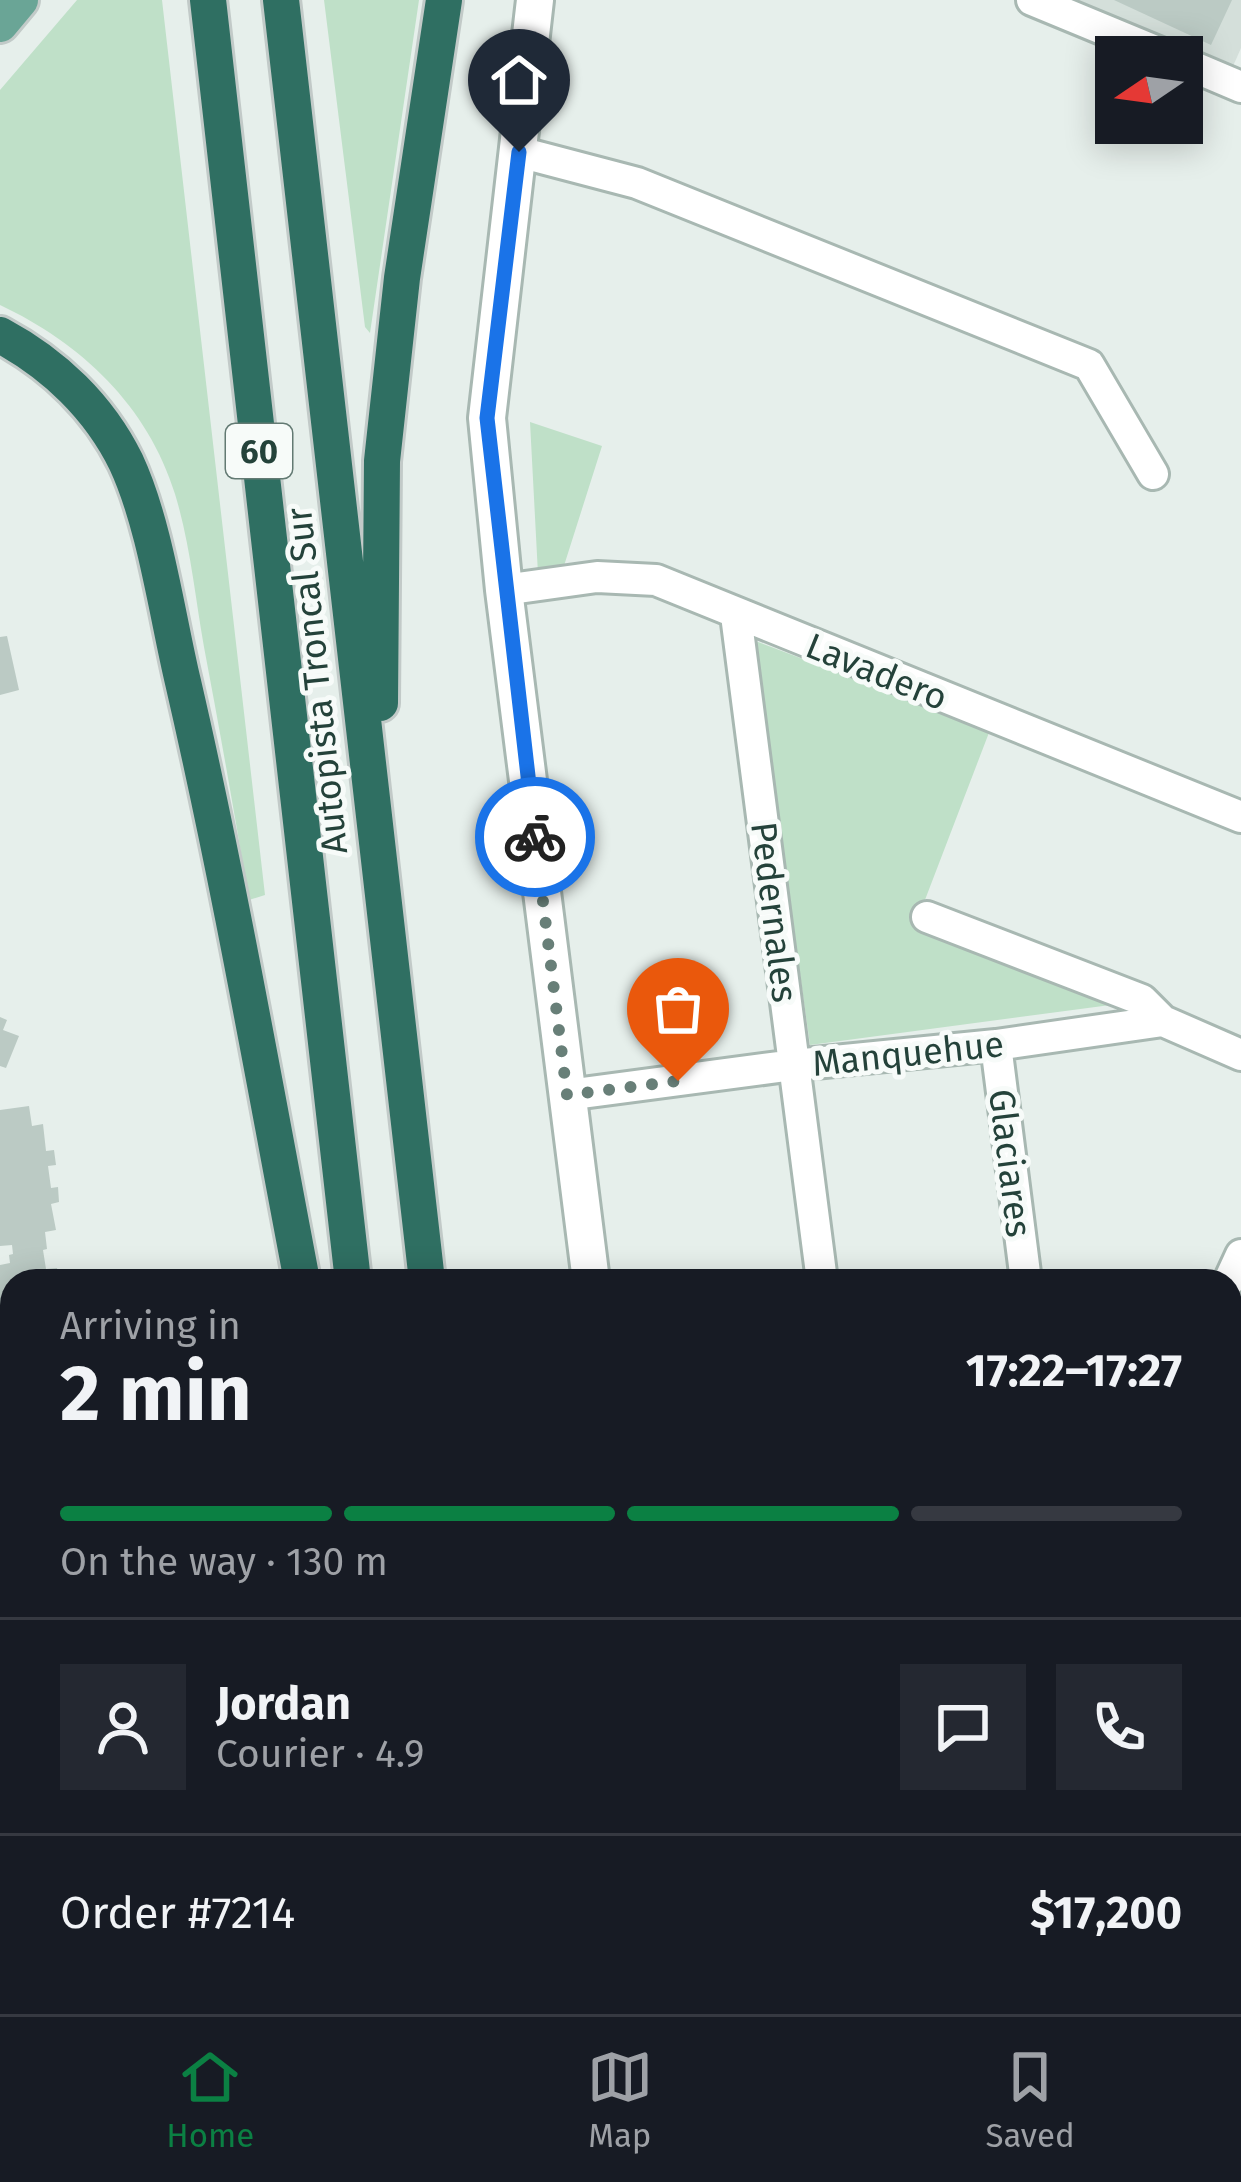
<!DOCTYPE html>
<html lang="en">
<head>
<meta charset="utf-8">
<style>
	:root { --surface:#171b24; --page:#242831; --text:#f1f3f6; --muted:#9ea1a6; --line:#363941; --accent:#0b8043 }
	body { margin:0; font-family:"Fira Sans",sans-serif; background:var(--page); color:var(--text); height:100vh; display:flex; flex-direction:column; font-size:45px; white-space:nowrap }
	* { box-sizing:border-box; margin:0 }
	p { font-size:39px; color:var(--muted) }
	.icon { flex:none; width:66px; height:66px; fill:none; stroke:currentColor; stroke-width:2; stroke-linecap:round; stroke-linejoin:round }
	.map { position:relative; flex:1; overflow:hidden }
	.side { position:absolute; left:0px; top:1269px; width:1242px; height:747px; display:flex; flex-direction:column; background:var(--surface); border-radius:36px 36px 0 0; box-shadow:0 6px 30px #0003 }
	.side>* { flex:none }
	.needle { width:78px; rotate:257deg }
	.tools { position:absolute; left:1095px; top:36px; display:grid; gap:24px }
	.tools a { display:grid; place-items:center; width:108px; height:108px; border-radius:0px; background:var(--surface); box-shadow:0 6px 30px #0003; font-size:60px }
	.pin { position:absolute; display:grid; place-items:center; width:102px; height:102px; color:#fff; margin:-123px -51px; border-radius:50% 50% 50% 0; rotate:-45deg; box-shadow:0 0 12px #0007 }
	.pin .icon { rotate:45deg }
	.courier { position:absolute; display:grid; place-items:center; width:120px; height:120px; margin:-60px; border:9px solid #1a73e8; border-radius:50%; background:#fff; color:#222; box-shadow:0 3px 15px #0007 }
	.headline em { font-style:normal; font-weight:700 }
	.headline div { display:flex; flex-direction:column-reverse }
	.headline { display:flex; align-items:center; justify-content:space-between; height:204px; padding:0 60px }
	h1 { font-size:78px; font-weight:700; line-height:90px }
	.bar { display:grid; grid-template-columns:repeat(4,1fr); gap:18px 12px; align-content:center; height:144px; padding:0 60px }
	.bar i { height:15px; border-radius:9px; background:var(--line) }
	.bar .selected { background:var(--accent) }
	.bar p { grid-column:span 4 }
	.line { display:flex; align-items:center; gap:30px; padding:0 60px; border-top:3px solid var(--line) }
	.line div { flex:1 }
	.round { display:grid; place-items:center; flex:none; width:126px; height:126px; border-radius:0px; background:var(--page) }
	.tabs { display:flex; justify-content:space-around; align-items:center; height:168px; border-top:3px solid var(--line); background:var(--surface); font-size:33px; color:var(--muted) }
	.tabs a { display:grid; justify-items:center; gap:6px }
	.tabs .selected { color:var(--accent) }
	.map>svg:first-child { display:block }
</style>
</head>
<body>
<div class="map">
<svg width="1241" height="2014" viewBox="0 0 1241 2014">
	<rect width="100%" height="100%" fill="#e6efeb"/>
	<!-- built -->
	<path fill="#d4dfda" d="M1057 0H1241V48L1230 73Z"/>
	<!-- green -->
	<path fill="#bfe0c8" d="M77 0H162L265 895 249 900C235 816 220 731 204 647 195 596 190 543 175 494 148 406 81 343 0 305V90Z
		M324 0H419L370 333 365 327Z
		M530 422 602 446 562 572 538 574Z
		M753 640 990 730 915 926 1118 1004 810 1045Z"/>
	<!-- building -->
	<path fill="#bbcac4" d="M1114 0H1232L1211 45Z
		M7 636 19 690 0 695V637Z
		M0 1017 7 1020 3 1030 19 1036 6 1068 0 1066Z
		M29 1106 32 1126 43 1124 46 1151 54 1150 56 1165 48 1166 51 1188 58 1187 59 1202 51 1204 56 1230 45 1232 47 1249 43 1250 46 1269 57 1268 59 1281H12V1362L4 1363 1 1345 7 1344 0 1312V1265L10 1263 9 1255 13 1254 12 1245 0 1246V1110Z
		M85 2004H149L150 2014H86Z"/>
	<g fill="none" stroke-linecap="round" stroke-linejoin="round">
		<defs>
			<path id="minor" d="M1032 0 1170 57
				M1182 62 1241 87
				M519 152 637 183 1089 365 1153 474
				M504 590 597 577 656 580 1241 817
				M736 615 822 1281
				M927 917 1142 1000 1163 1021
				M996 1045 1026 1281
				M567 1095 794 1065 996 1045 1163 1021 1241 1055
				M1229 1281 1241 1255
				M914 2004 916 2014
				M1223 2004 1241 2013"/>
			<path id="tertiary" d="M535 0 487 418 504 590 591 1281
				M1230 1829 1241 1805
				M684 2004 685 2014
				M1144 2014 1149 2004"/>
			<path id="primary" d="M0 24 20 0"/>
			<path id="motorway" d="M208 0 353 1281
				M281 0 427 1281
				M0 335C54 364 99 407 126 462 155 524 167 615 183 682 229 881 264 1081 302 1281
				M380 703 382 461 402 278 444 0
				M435 2004 436 2014
				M513 2004 514 2014"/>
		</defs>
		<!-- minor casing -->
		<use href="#minor" stroke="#a8b8b2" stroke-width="36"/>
		<!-- tertiary casing -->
		<use href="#tertiary" stroke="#a8b8b2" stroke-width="42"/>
		<!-- primary casing -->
		<use href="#primary" stroke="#c2cac8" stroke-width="42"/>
		<!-- motorway casing -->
		<use href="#motorway" stroke="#c2cac8" stroke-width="42"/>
		<!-- minor -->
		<use href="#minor" stroke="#fff" stroke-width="30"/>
		<!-- tertiary -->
		<use href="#tertiary" stroke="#fff" stroke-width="36"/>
		<!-- primary -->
		<use href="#primary" stroke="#6aa596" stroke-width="36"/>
		<!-- motorway -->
		<use href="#motorway" stroke="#2f6f62" stroke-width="36"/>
	</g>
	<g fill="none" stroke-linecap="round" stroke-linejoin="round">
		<!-- done -->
		<path stroke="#687f78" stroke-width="12" stroke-dasharray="0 21.6" d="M535 837 567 1095 678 1081"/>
		<!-- route -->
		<path stroke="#1a73e8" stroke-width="15" d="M519 152 487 418 535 837"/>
	</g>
	<g text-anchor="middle" stroke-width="10" stroke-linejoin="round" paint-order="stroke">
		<!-- shield labels -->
		<rect fill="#f7fbf9" stroke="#637a73" stroke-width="3" x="226" y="424" width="66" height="54" rx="9"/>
		<g font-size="33" font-weight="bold" fill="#24423a">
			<text x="259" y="463">60</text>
		</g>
		<!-- street labels -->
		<g font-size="36" fill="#24423a" stroke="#f7fbf9">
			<text transform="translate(877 671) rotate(22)" y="13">Lavadero</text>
			<text transform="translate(316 681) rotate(-96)" y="13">Autopista Troncal Sur</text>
			<text transform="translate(775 912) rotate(83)" y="13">Pedernales</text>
			<text transform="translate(908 1053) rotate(-6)" y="13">Manquehue</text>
			<text transform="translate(1011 1163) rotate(83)" y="13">Glaciares</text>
		</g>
	</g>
</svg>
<div class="tools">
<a><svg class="needle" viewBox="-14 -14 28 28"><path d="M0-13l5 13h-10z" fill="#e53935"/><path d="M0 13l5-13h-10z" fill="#9ea1a6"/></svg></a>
</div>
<div class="pin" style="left:678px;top:1081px;background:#ea580c"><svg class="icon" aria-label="bag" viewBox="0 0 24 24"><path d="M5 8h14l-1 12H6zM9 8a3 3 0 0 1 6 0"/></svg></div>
<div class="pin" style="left:519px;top:152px;background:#1f2937"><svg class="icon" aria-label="home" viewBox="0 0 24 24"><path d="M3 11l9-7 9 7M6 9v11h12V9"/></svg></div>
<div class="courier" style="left:535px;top:837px"><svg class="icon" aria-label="bike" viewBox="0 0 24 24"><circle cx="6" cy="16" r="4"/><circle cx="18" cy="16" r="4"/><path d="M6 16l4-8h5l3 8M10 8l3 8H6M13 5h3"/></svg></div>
<section class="side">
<div class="headline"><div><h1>2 min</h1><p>Arriving in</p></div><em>17:22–17:27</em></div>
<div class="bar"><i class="selected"></i><i class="selected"></i><i class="selected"></i><i></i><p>On the way · 130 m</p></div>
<div class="line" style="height:216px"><a class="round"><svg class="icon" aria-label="person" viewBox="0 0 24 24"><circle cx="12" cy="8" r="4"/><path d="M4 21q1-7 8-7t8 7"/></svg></a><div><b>Jordan</b><p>Courier · 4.9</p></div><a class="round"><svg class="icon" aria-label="chat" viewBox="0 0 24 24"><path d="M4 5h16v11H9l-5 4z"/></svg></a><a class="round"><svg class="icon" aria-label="phone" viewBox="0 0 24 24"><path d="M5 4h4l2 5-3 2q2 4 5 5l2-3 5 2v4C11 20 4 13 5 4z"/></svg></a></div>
<div class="line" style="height:156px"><div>Order #7214</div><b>$17,200</b></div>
</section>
</div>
<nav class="tabs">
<a class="selected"><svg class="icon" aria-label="home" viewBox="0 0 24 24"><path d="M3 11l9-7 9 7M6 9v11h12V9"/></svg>Home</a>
<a><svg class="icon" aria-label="map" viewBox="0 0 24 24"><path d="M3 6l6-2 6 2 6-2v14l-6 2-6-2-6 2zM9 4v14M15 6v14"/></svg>Map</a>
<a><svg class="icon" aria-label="saved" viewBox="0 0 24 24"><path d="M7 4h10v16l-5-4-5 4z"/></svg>Saved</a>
</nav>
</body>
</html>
